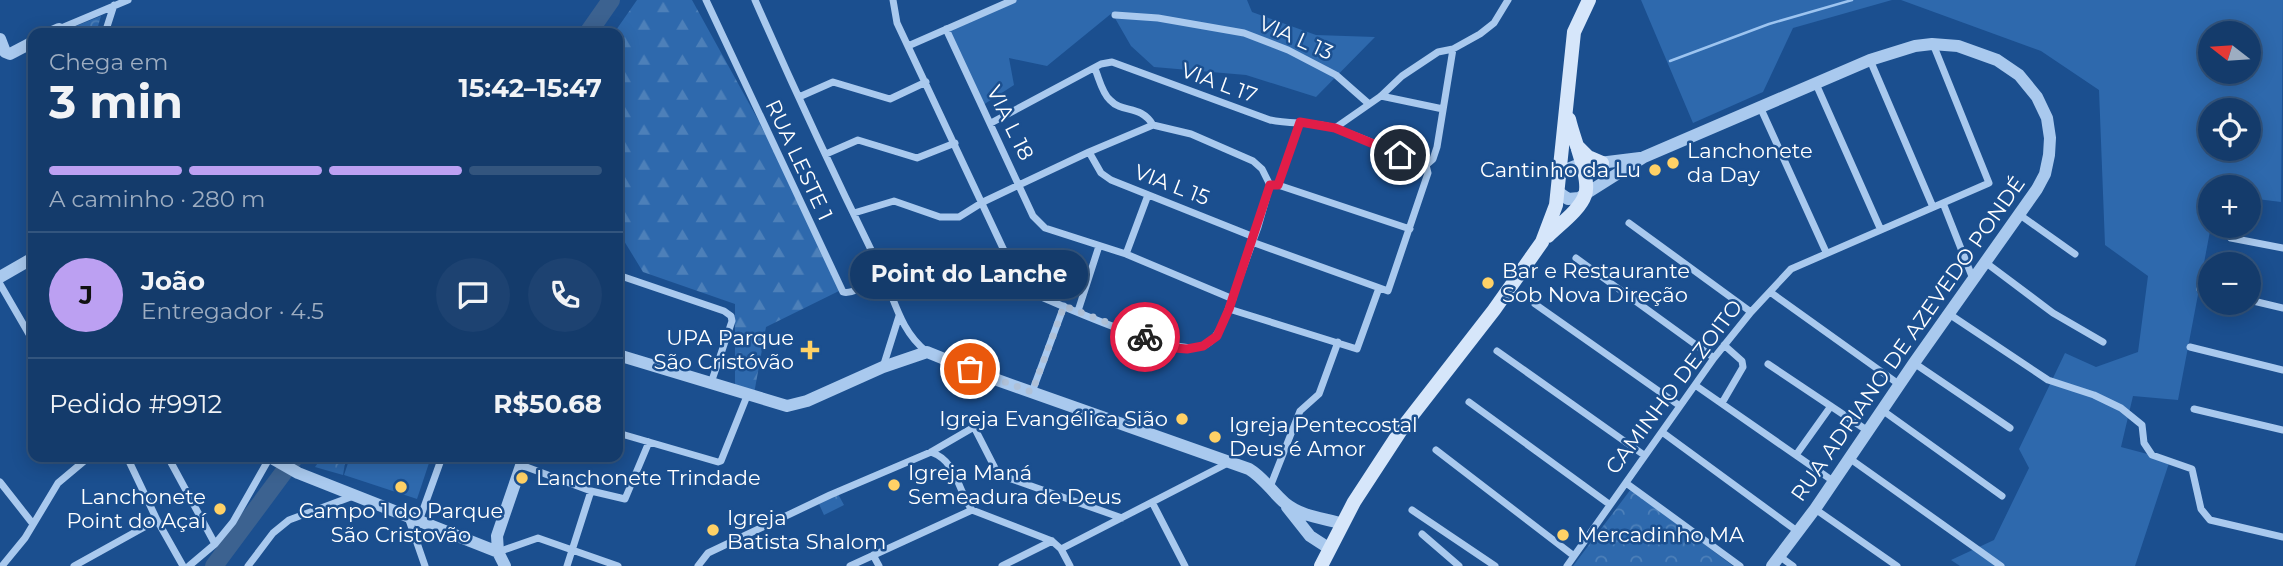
<!DOCTYPE html>
<html lang="pt">
<head>
<meta charset="utf-8">
<style>
	:root { --surface:#143b6b; --page:#1d4271; --text:#f1f3f6; --muted:#9dadc1; --line:#33557e; --accent:#bca0f2 }
	body { margin:0; font-family:Montserrat,sans-serif; background:var(--page); color:var(--text); height:100vh; display:flex; flex-direction:column; font-size:26px; white-space:nowrap }
	* { box-sizing:border-box; margin:0 }
	p { font-size:23px; color:var(--muted) }
	.icon { flex:none; width:38px; height:38px; fill:none; stroke:currentColor; stroke-width:2; stroke-linecap:round; stroke-linejoin:round }
	.map { position:relative; flex:1; overflow:hidden }
	.details { position:absolute; left:28px; top:28px; width:595px; height:434px; display:flex; flex-direction:column; background:var(--surface); border-radius:14px; box-shadow:0 4px 18px #0003,0 0 0 2px var(--line) }
	.details>* { flex:none }
	.needle { width:46px; rotate:287deg }
	.buttons { position:absolute; left:2198px; top:21px; display:grid; gap:14px }
	.buttons a { display:grid; place-items:center; width:63px; height:63px; border-radius:50%; background:var(--surface); box-shadow:0 4px 18px #0003,0 0 0 2px var(--line); font-size:35px }
	.pin { position:absolute; display:grid; place-items:center; width:60px; height:60px; color:#fff; margin:-30px; border:4px solid #fff; border-radius:50%; box-shadow:0 2px 7px #0007 }
	.courier { position:absolute; display:grid; place-items:center; width:70px; height:70px; margin:-35px; border:5px solid #e11d48; border-radius:50%; background:#fff; color:#222; box-shadow:0 2px 9px #0007 }
	.bubble { position:absolute; height:49px; border-radius:24px; background:var(--surface); box-shadow:0 4px 18px #0003,0 0 0 2px var(--line); font-size:23px; font-weight:700; line-height:49px; text-align:center }
	.headline em { font-style:normal; font-weight:700 }
	.headline div { display:flex; flex-direction:column-reverse }
	.headline { display:flex; align-items:center; justify-content:space-between; height:119px; padding:0 21px }
	h1 { font-size:46px; font-weight:700; line-height:52px }
	.bar { display:grid; grid-template-columns:repeat(4,1fr); gap:10px 7px; align-content:center; height:84px; padding:0 21px }
	.bar i { height:9px; border-radius:5px; background:var(--line) }
	.bar .selected { background:var(--accent) }
	.bar p { grid-column:span 4 }
	.line { display:flex; align-items:center; gap:18px; padding:0 21px; border-top:2px solid var(--line) }
	.line div { flex:1 }
	.round { display:grid; place-items:center; flex:none; width:74px; height:74px; border-radius:37px; background:var(--page) }
	.map>svg:first-child { display:block }
</style>
</head>
<body>
<div class="map">
<svg width="2283" height="566" viewBox="0 0 2283 566">
	<defs>
		<pattern id="forest-firs" width="22" height="20" patternUnits="userSpaceOnUse" patternTransform="scale(1.75)"><rect width="22" height="20" fill="#2e69ad"/><path d="M5 1l3.5 6h-7zM16 11l3.5 6h-7z" fill="#4d80b9"/></pattern>
		<pattern id="park-crowns" width="20" height="18" patternUnits="userSpaceOnUse" patternTransform="scale(1.75)"><rect width="20" height="18" fill="#2e69ad"/><path d="M2 6a3 3 0 1 1 6 0M12 15a3 3 0 1 1 6 0" fill="none" stroke="#4d80b9"/></pattern>
	</defs>
	<rect width="100%" height="100%" fill="#1b4f8f"/>
	<!-- grass -->
	<path fill="#2e69ad" fill-rule="evenodd" d="M1009 0H1247L1252 12 1316 35 1375 37 1316 97 1246 75 1154 67 1131 46 1112 13 1047 66 1009 58 1014 85 983 105 947 26Z
		M1641 0H1892L1793 28 1763 92 1693 123Z
		M1901 0H2283L2281 202 2249 198V187H2210L2211 226 2178 400 2133 396 2121 447 2170 460 2135 566H1960L1951 560 1994 540 2029 468 2019 449 2065 353 2096 367 2138 352 2148 276 2105 245 2099 90 2041 51ZM2210 33H2249V72H2210ZM2210 110H2249V149H2210Z
		M350 457H431L417 499 344 475Z"/>
	<!-- forest -->
	<path fill="url(#forest-firs)" d="M637 0H692L793 183 843 289 766 327 754 394 735 388V304L643 272 618 231V33H614Z"/>
	<!-- park -->
	<path fill="url(#park-crowns)" d="M101 16 96 33H69L66 30Z
		M322 457H346L343 475 315 467Z
		M1631 489 1733 566H1573Z
		M838 494 844 505 824 515 819 504Z"/>
	<g fill="none" stroke-linecap="round" stroke-linejoin="round">
		<!-- stream -->
		<path stroke="#9cc4f0" stroke-width="2.5" d="M1670 61 1769 24 1852 0"/>
		<!-- river -->
		<path stroke="#3c6290" stroke-width="18" d="M588 33 611 0
			M214 566 295 457"/>
		<!-- minor -->
		<path stroke="#a9c9ee" stroke-width="7" d="M706 0 843 292C861 297 901 254 928 261L1003 289 1015 291 1024 288
			M755 0C795 91 837 181 881 270 895 300 900 331 927 352
			M1115 15 1158 18 1244 33 1288 50 1336 75 1369 104
			M59 29 128 0
			M946 29 1033 216 1045 228 1126 254 1233 299
			M105 33 114 5
			M908 46 1013 0
			M1870 60 1933 207
			M1095 69C1099 78 1102 93 1110 100 1123 114 1140 104 1153 125
			M1816 84 1880 228
			M1381 96 1443 109
			M799 97 833 82 890 99 926 82
			M1761 109 1826 252
			M991 123 1101 64 1112 62 1270 120C1291 125 1313 121 1334 128 1365 138 1396 153 1426 165L1428 173 1388 291 1252 242
			M1335 128 1381 96 1402 76 1438 52 1453 49 1480 34 1494 23 1508 0
			M1089 152 1101 173 1111 180 1254 237
			M826 154 858 140 917 158 955 143
			M1426 165 1433 159 1437 147 1453 49
			M1270 185H1278L1410 229
			M1278 185 1300 122
			M1943 203 1973 279
			M854 213 894 201 940 217H959L983 202 1089 152 1153 125 1191 134 1253 161 1262 169 1270 185 1258 227 1224 321C1218 333 1213 344 1199 347 1169 354 1062 306 1030 292L1017 278 897 23 893 0
			M2020 215 2075 254
			M1629 223 1751 312
			M2231 238 2283 248
			M1126 254 1148 195
			M1576 258 1714 358
			M1985 262 2053 313 2103 342
			M618 275 724 311 731 316 732 321 711 383
			M0 284 33 341
			M2200 289 2210 291
			M1770 292 1900 385
			M2249 300 2283 308
			M1535 304 1680 406
			M1229 309 1357 349 1379 288
			M1078 311 1099 246
			M1949 314 2048 380 2094 395 2121 408 2142 425 2144 443 2152 455 2192 469 2201 509 2210 520 2283 537
			M2190 347 2283 370
			M1497 351 1644 455
			M1914 363 2010 428
			M1768 364 1868 431
			M883 367 899 316
			M1695 385 1833 481
			M1032 392 1064 306
			M1469 402 1609 504
			M1722 403 1743 367 1742 361 1724 345
			M2194 409 2283 430
			M1882 410 2002 496
			M1662 432 1797 531
			M618 433 718 462 721 461 747 396
			M1436 450 1574 556
			M931 452C958 462 957 490 972 510L1052 541 1061 549 1070 566
			M1796 455 1831 406
			M127 457 157 520 183 566
			M168 457 215 544
			M1849 458 2001 566
			M521 465 591 491 625 499 649 442
			M0 482 33 524
			M1626 483 1740 566
			M1270 487 1300 411 1319 394 1338 342
			M1152 502 1185 566
			M1815 509 1897 566
			M1412 510 1495 566
			M408 517 425 566
			M419 521 442 457
			M1422 534 1459 566
			M1061 549 1228 463
			M498 552 538 538 618 566
			M873 555 879 566
			M1779 556 1793 566
			M2 566 25 538 58 483 89 457
			M74 566 157 520
			M189 566 215 544 233 522 270 457
			M248 566 273 533 289 520 356 495
			M567 566 591 491
			M698 566 708 553 830 495 931 452 974 427 997 472 1003 476 1122 518
			M850 566 972 510
			M1002 566 1052 541
			M1567 566 1714 358 1751 312 1791 269 1989 183 1933 44"/>
		<!-- tertiary -->
		<path stroke="#a9c9ee" stroke-width="12" d="M50 33 59 29 63 33
			M0 39 5 52 10 54 33 42
			M1560 175 1565 170 1575 166 1640 158
			M1558 192 1568 199 1579 198 1644 157 1870 60 1915 46 1932 44 1958 46 1997 60 2019 75 2037 97 2047 118 2050 138 2049 155 2045 174 2037 189 1914 363 1815 509 1772 566
			M0 277 33 258
			M618 355 787 406 807 401 883 367 927 352 989 377 1249 469C1264 478 1272 492 1285 503 1302 517 1324 518 1343 524
			M270 457 298 473 498 552
			M1287 507 1310 536 1330 549
			M505 566 498 552 497 536 524 457"/>
		<!-- secondary -->
		<path stroke="#d6e6fa" stroke-width="14" d="M1577 146 1588 157 1602 163
			M1548 236C1559 225 1580 210 1585 195 1591 179 1573 138 1569 119
			M1321 566 1354 502 1403 427 1494 310 1542 242 1556 205 1574 32 1589 0"/>
	</g>
	<g fill="none" stroke-linecap="round" stroke-linejoin="round">
		<!-- done -->
		<path stroke="#afc1d8" stroke-width="7" stroke-dasharray="0 12.6" d="M970 369 1032 392 1064 306 1145 337"/>
		<!-- route -->
		<path stroke="#e11d48" stroke-width="9" d="M1145 337 1175 348 1187 349 1203 346 1217 336 1229 309 1270 185H1278L1300 122 1335 128 1400 155"/>
	</g>
	<!-- markers -->
	<g fill="#ffd166" stroke="#1b4f8f" stroke-width="2.5">
		<circle cx="1673" cy="163" r="7"/>
		<circle cx="1655" cy="170" r="7"/>
		<circle cx="1488" cy="283" r="7"/>
		<path d="M806.5 339.5h7v7h7v7h-7v7h-7v-7h-7v-7h7z"/>
		<circle cx="1182" cy="419" r="7"/>
		<circle cx="1215" cy="437" r="7"/>
		<circle cx="522" cy="478" r="7"/>
		<circle cx="894" cy="485" r="7"/>
		<circle cx="401" cy="487" r="7"/>
		<circle cx="220" cy="509" r="7"/>
		<circle cx="713" cy="530" r="7"/>
		<circle cx="1563" cy="535" r="7"/>
	</g>
	<g text-anchor="middle" stroke-width="5" stroke-linejoin="round" paint-order="stroke">
		<!-- street labels -->
		<g font-size="21" fill="#fff" stroke="#1b4f8f">
			<text transform="translate(1296 38) rotate(24)" y="7">VIA L 13</text>
			<text transform="translate(1219 83) rotate(20)" y="7">VIA L 17</text>
			<text transform="translate(1010 123) rotate(64)" y="7">VIA L 18</text>
			<text transform="translate(799 160) rotate(65)" y="7">RUA LESTE 1</text>
			<text transform="translate(1172 185) rotate(21)" y="7">VIA L 15</text>
			<text transform="translate(1908 339) rotate(-55)" y="7">RUA ADRIANO DE AZEVEDO PONDÉ</text>
			<text transform="translate(1674 387) rotate(-53)" y="7">CAMINHO DEZOITO</text>
		</g>
		<!-- poi labels -->
		<g font-size="21" fill="#fff" stroke="#1b4f8f" text-anchor="start">
			<text x="1687" y="158">Lanchonete<tspan x="1687" dy="24">da Day</tspan></text>
			<text x="1641" y="177" text-anchor="end">Cantinho da Lu</text>
			<text x="1502" y="278">Bar e Restaurante<tspan x="1502" dy="24">Sob Nova Direção</tspan></text>
			<text x="794" y="345" text-anchor="end">UPA Parque<tspan x="794" dy="24">São Cristóvão</tspan></text>
			<text x="1168" y="426" text-anchor="end">Igreja Evangélica Sião</text>
			<text x="1229" y="432">Igreja Pentecostal<tspan x="1229" dy="24">Deus é Amor</tspan></text>
			<text x="908" y="480">Igreja Maná<tspan x="908" dy="24">Semeadura de Deus</tspan></text>
			<text x="536" y="485">Lanchonete Trindade</text>
			<text x="206" y="504" text-anchor="end">Lanchonete<tspan x="206" dy="24">Point do Açaí</tspan></text>
			<text x="401" y="518" text-anchor="middle">Campo 1 do Parque<tspan x="401" dy="24">São Cristovão</tspan></text>
			<text x="727" y="525">Igreja<tspan x="727" dy="24">Batista Shalom</tspan></text>
			<text x="1577" y="542">Mercadinho MA</text>
		</g>
	</g>
</svg>
<div class="buttons">
<a><svg class="needle" viewBox="-14 -14 28 28"><path d="M0-13l5 13h-10z" fill="#e53935"/><path d="M0 13l5-13h-10z" fill="#9dadc1"/></svg></a>
<a><svg class="icon" aria-label="locate" viewBox="0 0 24 24"><circle cx="12" cy="12" r="6"/><path d="M12 2v4M12 18v4M2 12h4M18 12h4"/></svg></a>
<a>+</a>
<a>−</a>
</div>
<div class="pin" style="left:970px;top:369px;background:#ea580c"><svg class="icon" aria-label="bag" viewBox="0 0 24 24"><path d="M5 8h14l-1 12H6zM9 8a3 3 0 0 1 6 0"/></svg></div>
<div class="pin" style="left:1400px;top:155px;background:#1f2937"><svg class="icon" aria-label="home" viewBox="0 0 24 24"><path d="M3 11l9-7 9 7M6 9v11h12V9"/></svg></div>
<div class="courier" style="left:1145px;top:337px"><svg class="icon" aria-label="bike" viewBox="0 0 24 24"><circle cx="6" cy="16" r="4"/><circle cx="18" cy="16" r="4"/><path d="M6 16l4-8h5l3 8M10 8l3 8H6M13 5h3"/></svg></div>
<div class="bubble" style="left:850px;top:250px;width:238px">Point do Lanche</div>
<section class="details">
<div class="headline"><div><h1>3 min</h1><p>Chega em</p></div><em>15:42–15:47</em></div>
<div class="bar"><i class="selected"></i><i class="selected"></i><i class="selected"></i><i></i><p>A caminho · 280 m</p></div>
<div class="line" style="height:126px"><b class="round" style="background:var(--accent);color:#111">J</b><div><b>João</b><p>Entregador · 4.5</p></div><a class="round"><svg class="icon" aria-label="chat" viewBox="0 0 24 24"><path d="M4 5h16v11H9l-5 4z"/></svg></a><a class="round"><svg class="icon" aria-label="phone" viewBox="0 0 24 24"><path d="M5 4h4l2 5-3 2q2 4 5 5l2-3 5 2v4C11 20 4 13 5 4z"/></svg></a></div>
<div class="line" style="height:91px"><div>Pedido #9912</div><b>R$50.68</b></div>
</section>
</div>
</body>
</html>
